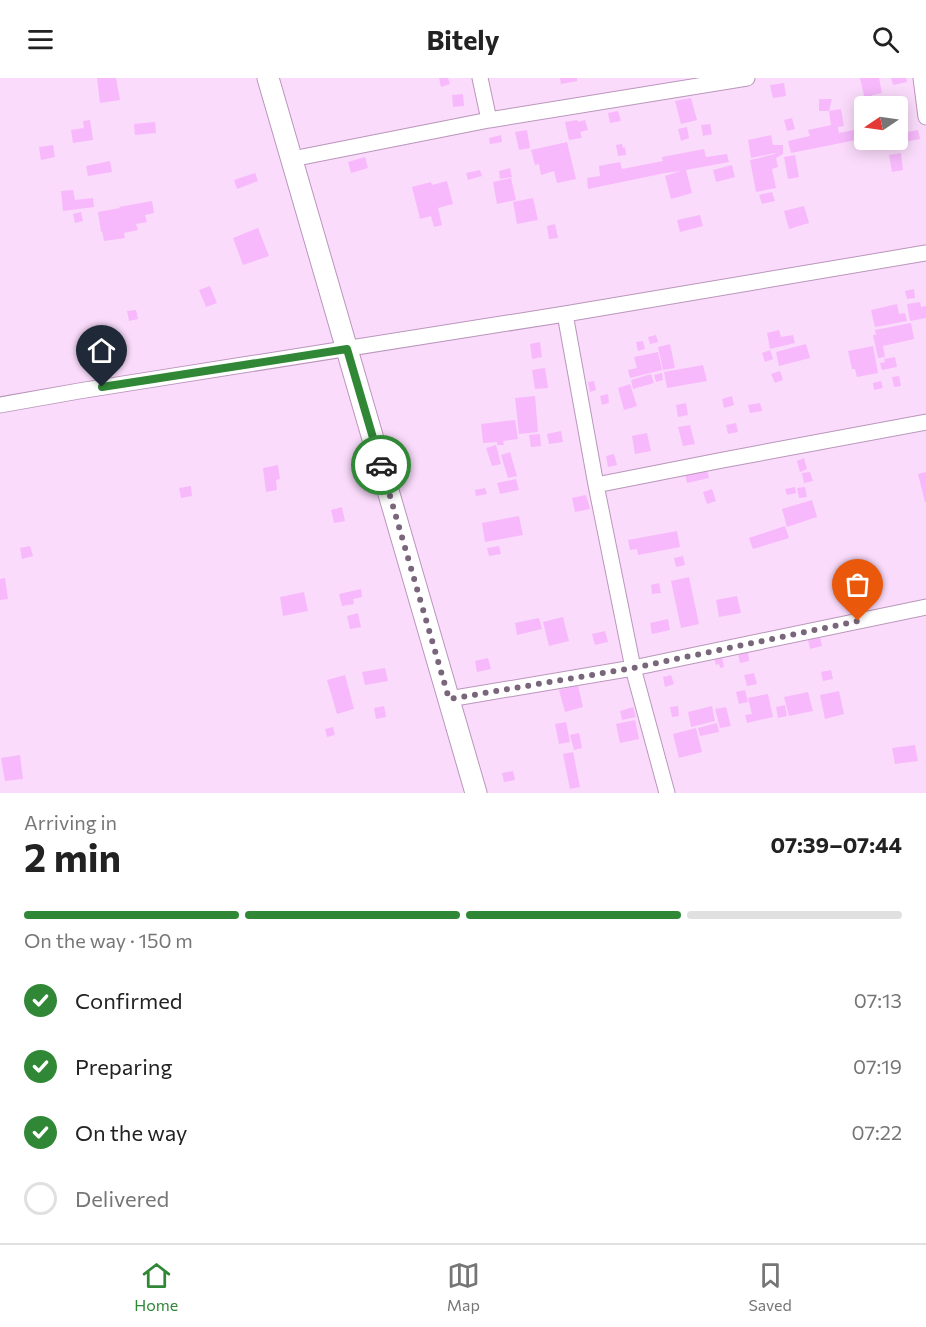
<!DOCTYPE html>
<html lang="en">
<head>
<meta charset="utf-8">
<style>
	:root { --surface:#fff; --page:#f6f6f6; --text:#222; --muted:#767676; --line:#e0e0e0; --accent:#308837 }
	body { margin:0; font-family:Commissioner,sans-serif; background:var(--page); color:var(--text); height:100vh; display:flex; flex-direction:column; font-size:22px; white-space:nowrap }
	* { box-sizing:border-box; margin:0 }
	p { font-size:20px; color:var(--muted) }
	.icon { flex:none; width:33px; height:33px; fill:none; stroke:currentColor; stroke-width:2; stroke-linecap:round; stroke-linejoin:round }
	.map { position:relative; height:715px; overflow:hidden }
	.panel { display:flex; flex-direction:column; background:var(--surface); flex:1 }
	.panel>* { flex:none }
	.needle { width:39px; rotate:257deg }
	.fabs { position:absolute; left:854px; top:18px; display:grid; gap:12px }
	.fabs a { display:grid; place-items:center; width:54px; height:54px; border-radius:6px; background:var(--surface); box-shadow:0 3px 15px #0003; font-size:30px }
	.pin { position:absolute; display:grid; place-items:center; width:51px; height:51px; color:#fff; margin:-62px -26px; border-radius:50% 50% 50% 0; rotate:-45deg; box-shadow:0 0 6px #0007 }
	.pin .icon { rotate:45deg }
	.courier { position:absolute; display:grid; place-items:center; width:60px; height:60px; margin:-30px; border:4px solid #308837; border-radius:50%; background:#fff; color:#222; box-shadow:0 2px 8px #0007 }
	.overview em { font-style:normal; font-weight:700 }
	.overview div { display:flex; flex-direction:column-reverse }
	.overview { display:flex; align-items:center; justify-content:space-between; height:102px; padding:0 24px }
	h1 { font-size:39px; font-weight:700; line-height:45px }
	.bar { display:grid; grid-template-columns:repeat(4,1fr); gap:9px 6px; align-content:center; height:72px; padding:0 24px }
	.bar i { height:8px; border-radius:4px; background:var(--line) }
	.bar .selected { background:var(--accent) }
	.bar p { grid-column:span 4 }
	ol { padding:0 24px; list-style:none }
	li { display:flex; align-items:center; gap:18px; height:66px }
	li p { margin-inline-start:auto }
	li .icon { padding:6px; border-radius:50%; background:var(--accent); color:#fff; stroke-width:4 }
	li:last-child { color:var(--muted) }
	li i { width:33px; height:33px; border:3px solid var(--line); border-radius:50% }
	header { display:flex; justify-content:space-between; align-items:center; height:78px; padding:0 24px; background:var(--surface); font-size:27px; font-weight:700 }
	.menu { display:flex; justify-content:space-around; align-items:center; height:84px; border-top:2px solid var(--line); background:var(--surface); font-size:16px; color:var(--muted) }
	.menu a { display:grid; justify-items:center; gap:3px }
	.menu .selected { color:var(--accent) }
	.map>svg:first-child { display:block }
</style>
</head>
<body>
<header><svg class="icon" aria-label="menu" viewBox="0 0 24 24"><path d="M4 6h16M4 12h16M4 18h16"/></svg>Bitely<svg class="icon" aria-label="search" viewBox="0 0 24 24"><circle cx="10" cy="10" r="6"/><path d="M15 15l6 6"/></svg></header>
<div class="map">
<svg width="926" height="715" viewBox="0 0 926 715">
	<rect width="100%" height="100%" fill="#fadbfb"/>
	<!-- building -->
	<path fill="#f7b9fb" d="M97 0H116L120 22 100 25Z
		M439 0H448L450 6 441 9Z
		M560 0H577V3L561 6Z
		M860 0H879L882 15 872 17 874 24 866 26Z
		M891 0H906L907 4 893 7Z
		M784 5 786 18 773 20 770 7Z
		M463 16 464 28 453 29 452 17Z
		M691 20 697 42 681 46 675 23Z
		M819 21H832L829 33H819Z
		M841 31 844 48 838 49 839 55 854 52 856 62 791 75 788 63 810 58 808 52 831 47 829 33Z
		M618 33 621 43 610 45 608 35Z
		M792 40 795 51 787 53 784 42Z
		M90 42 93 62 73 65 71 52 84 50 83 43Z
		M577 42 578 44 585 42 588 52 580 54 582 60 569 62 565 44Z
		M155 44 156 55 135 57 134 46Z
		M710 46 712 56 703 58 701 47Z
		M687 49 689 60 681 63 678 51Z
		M527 52 530 70 519 72 515 54Z
		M918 52 920 61 889 67 888 62H897V56Z
		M501 57 502 64 490 66 489 60Z
		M771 57 773 67H783V76L776 80 778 89 772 91 776 110 756 114 750 82 775 76V75L751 80 748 62Z
		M567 64 576 101 557 105 554 93 541 97 539 86 535 87 531 72Z
		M622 66 623 70 625 69 626 77 618 78 616 67Z
		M53 67 55 79 41 82 39 69Z
		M704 71 706 79 727 76 729 84 686 92 692 115 671 121 665 98 681 93 665 95 588 111 587 100 600 98 599 88 620 84 622 91 663 83 662 79Z
		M901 75 903 92 892 94 889 77Z
		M795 77 799 99 788 101 784 79Z
		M365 79 368 90 351 95 348 84Z
		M110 83 112 94 88 98 86 88Z
		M732 87 735 99 716 104 713 92Z
		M510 90 512 99 500 101 499 93Z
		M480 92 482 98 468 102 466 95Z
		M255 95 258 103 237 111 234 102Z
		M511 100 516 122 497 126 493 104Z
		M447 103 453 126 438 130 442 147 434 149 431 138 420 141 412 109 431 104 432 107Z
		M73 112 75 122 93 120 94 129 63 133 61 113Z
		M772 114 775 123 762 126 759 117Z
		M533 120 538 142 517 146 513 124Z
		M152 123 154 135 145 137 147 144 136 146 138 152 124 155 125 160 104 163 102 153 101 154 98 134 120 130 119 129Z
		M804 128 809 145 789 151 784 133Z
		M81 134 83 143 75 145 73 136Z
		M700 137 703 148 680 154 677 142Z
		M555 146 558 160 549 161 547 148Z
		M258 150 269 178 243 187 233 160Z
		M210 208 217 225 206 229 199 212Z
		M914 211 915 220 907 221 905 213Z
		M920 224 921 229 926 228V240L910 243 907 226Z
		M897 226 899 236 905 235 907 243 875 249 871 232Z
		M136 232 138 241 129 243 127 233Z
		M911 245 914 261 883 268 885 279 878 280 873 257H876L875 252Z
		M779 252 781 259 793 257 795 265 770 271 767 255Z
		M656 257 658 264 650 266 648 259Z
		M643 263 645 271 638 273 636 264Z
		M540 264 542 279 532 281 530 266Z
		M670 266 675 290 663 292 658 269Z
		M806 266 810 280 779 288 776 274Z
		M873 268 878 295 857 299 855 291H852L848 273Z
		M770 272 773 281 765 284 762 275Z
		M658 274 662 292 630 300 628 292 637 290 634 279Z
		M895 279 897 289 882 292 880 285 885 284 884 281Z
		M703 287 707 303 667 310 664 294Z
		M545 290 548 310 535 311 532 292Z
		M780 293 783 302 775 305 771 296Z
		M662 295 663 302 656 304 654 297Z
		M651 296 654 305 633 311 631 302Z
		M899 298 901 308 894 309 892 299Z
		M594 303 596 312 590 314 588 304Z
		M881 303 883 310 874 312 873 305Z
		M630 306 637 328 624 332 618 310Z
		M608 316 609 325 602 327 600 318Z
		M535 318 538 354 519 356 515 320Z
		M732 318 734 327 724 330 722 321Z
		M686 325 688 337 678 339 676 327Z
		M760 325 762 333 750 335 748 327Z
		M515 342 518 361 503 363 504 367H497V364L483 365 481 346Z
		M736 345 738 354 728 356 726 347Z
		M690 347 695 366 683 368 678 349Z
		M561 353 563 364 549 366 547 356Z
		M647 355 651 373 635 376 632 358Z
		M540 356 541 368 531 369 529 357Z
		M496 367 501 386 492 388 486 370Z
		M510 374 517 398 508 400 501 377Z
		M614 376 617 387 608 389 606 378Z
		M804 380 807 391 800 394 797 383Z
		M278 387 280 401 276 402 277 412 266 414 263 390Z
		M707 391 709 400 687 405 685 396Z
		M810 394 813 403 804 405 802 395Z
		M926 394V424H925L918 396Z
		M516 401 519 412 500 416 497 405Z
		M191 408 192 418 181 420 179 410Z
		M795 409 796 415 787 417 785 411Z
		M805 409 807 419 799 420 797 410Z
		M485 410 487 416 476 418 475 412Z
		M712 411 716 423 707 426 703 414Z
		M586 417 590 431 575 434 572 420Z
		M812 422 817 439 787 449 782 431Z
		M342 429 345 443 334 445 331 432Z
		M519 438 523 457 485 464 482 445Z
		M785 448 789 460 753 471 749 460Z
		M677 453 680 469 638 477 637 471 630 472 628 462Z
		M30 468 33 478 22 481 20 470Z
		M499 468 501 476 489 478 487 470Z
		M683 478 685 487 676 489 674 480Z
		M689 499 699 546 681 550 671 503Z
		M5 500 8 521 0 522V501Z
		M659 505 661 515 652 516 651 507Z
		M361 511 362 519 353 521 354 526 342 528 339 516Z
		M304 514 308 533 283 538 280 519Z
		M737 518 741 535 719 539 716 522Z
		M358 535 361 549 350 551 347 538Z
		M563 539 569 563 549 568 543 544Z
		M539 540 542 551 517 557 515 545Z
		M668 541 670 552 652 556 650 545Z
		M605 553 608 564 595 567 592 556Z
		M820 559 822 568 810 571 808 562Z
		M748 573 749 583 740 585 738 575Z
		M722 578 724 589 720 590 719 586 716 587 714 580Z
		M488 580 491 591 477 594 475 583Z
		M385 590 388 603 365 607 362 594Z
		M831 592 833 601 823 603 821 594Z
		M754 595 757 606 747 608 744 597Z
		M345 597 354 631 337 636 327 602Z
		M671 597 674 606 665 609 663 599Z
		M578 607 583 629 565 634 559 612Z
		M745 612 748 624 739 626 736 614Z
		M839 613 844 636 825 641 820 617Z
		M808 614 813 633 789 638 784 619Z
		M768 616 773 639 747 645 745 637 752 636 748 620Z
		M785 627 787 638 778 640 776 629Z
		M384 628 386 639 376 641 374 630Z
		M678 628 679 638 672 639 670 629Z
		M712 628 715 643 691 649 688 634Z
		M633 629 636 639 622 642 620 633Z
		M726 629 731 648 720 650 715 631Z
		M635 642 639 661 620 665 616 646Z
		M566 644 570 664 559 666 555 646Z
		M717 645 719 654 700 658 698 650Z
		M333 649 335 657 327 659 325 651Z
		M696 650 702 674 679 680 673 656Z
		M579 655 582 670 574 672 570 657Z
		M915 667 918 683 895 686 892 670Z
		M573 674 580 709 570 711 563 676Z
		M20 677 23 701 5 703 1 680Z
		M513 693 515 702 504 704 502 695Z"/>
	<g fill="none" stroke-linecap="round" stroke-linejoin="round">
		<defs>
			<path id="street" d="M480 0 489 42
				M921 0 926 39
				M292 81 489 42 747 0
				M565 236 596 407 633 590 667 715
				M0 327 79 313 565 236 926 175
				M596 407 723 382 926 344
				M449 621 633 590 926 529"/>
			<path id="secondary" d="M268 0 476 715"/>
		</defs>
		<!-- street casing -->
		<use href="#street" stroke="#ba96bc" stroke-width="17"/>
		<!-- secondary casing -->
		<use href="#secondary" stroke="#ba96bc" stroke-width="23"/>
		<!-- street -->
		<use href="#street" stroke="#fff" stroke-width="15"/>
		<!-- secondary -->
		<use href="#secondary" stroke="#fff" stroke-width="21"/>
	</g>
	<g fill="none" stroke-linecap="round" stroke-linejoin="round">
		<!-- done -->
		<path stroke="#7a667b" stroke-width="6" stroke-dasharray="0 10.8" d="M381 387 449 621 633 590 858 543"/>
		<!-- route -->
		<path stroke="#308837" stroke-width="8" d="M102 309 347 271 381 387"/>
	</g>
</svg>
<div class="fabs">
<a><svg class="needle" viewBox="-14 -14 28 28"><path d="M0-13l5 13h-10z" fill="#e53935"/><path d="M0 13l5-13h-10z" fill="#767676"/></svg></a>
</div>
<div class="pin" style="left:858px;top:543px;background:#ea580c"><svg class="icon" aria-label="bag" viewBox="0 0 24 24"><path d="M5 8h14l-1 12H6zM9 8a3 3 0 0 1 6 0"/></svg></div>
<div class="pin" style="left:102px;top:309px;background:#1f2937"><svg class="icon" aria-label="home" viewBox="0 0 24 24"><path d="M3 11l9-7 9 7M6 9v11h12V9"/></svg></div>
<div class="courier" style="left:381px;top:387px"><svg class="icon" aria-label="car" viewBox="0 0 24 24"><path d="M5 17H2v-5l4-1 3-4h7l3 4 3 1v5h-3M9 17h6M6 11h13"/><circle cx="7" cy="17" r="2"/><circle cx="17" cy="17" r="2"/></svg></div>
</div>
<section class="panel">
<div class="overview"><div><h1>2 min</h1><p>Arriving in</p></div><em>07:39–07:44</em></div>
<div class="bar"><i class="selected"></i><i class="selected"></i><i class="selected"></i><i></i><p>On the way · 150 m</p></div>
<ol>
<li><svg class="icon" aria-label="check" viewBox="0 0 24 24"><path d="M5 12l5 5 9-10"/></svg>Confirmed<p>07:13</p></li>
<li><svg class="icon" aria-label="check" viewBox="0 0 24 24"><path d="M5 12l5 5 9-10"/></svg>Preparing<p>07:19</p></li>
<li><svg class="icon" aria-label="check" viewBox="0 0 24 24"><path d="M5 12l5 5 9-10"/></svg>On the way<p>07:22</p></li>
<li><i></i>Delivered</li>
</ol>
</section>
<nav class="menu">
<a class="selected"><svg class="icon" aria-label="home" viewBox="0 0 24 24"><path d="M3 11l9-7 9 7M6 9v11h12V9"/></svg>Home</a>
<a><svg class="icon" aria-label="map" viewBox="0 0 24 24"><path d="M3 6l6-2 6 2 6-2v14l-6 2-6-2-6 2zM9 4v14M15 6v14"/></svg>Map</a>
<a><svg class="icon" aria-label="saved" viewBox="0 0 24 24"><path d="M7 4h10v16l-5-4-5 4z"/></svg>Saved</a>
</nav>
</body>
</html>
